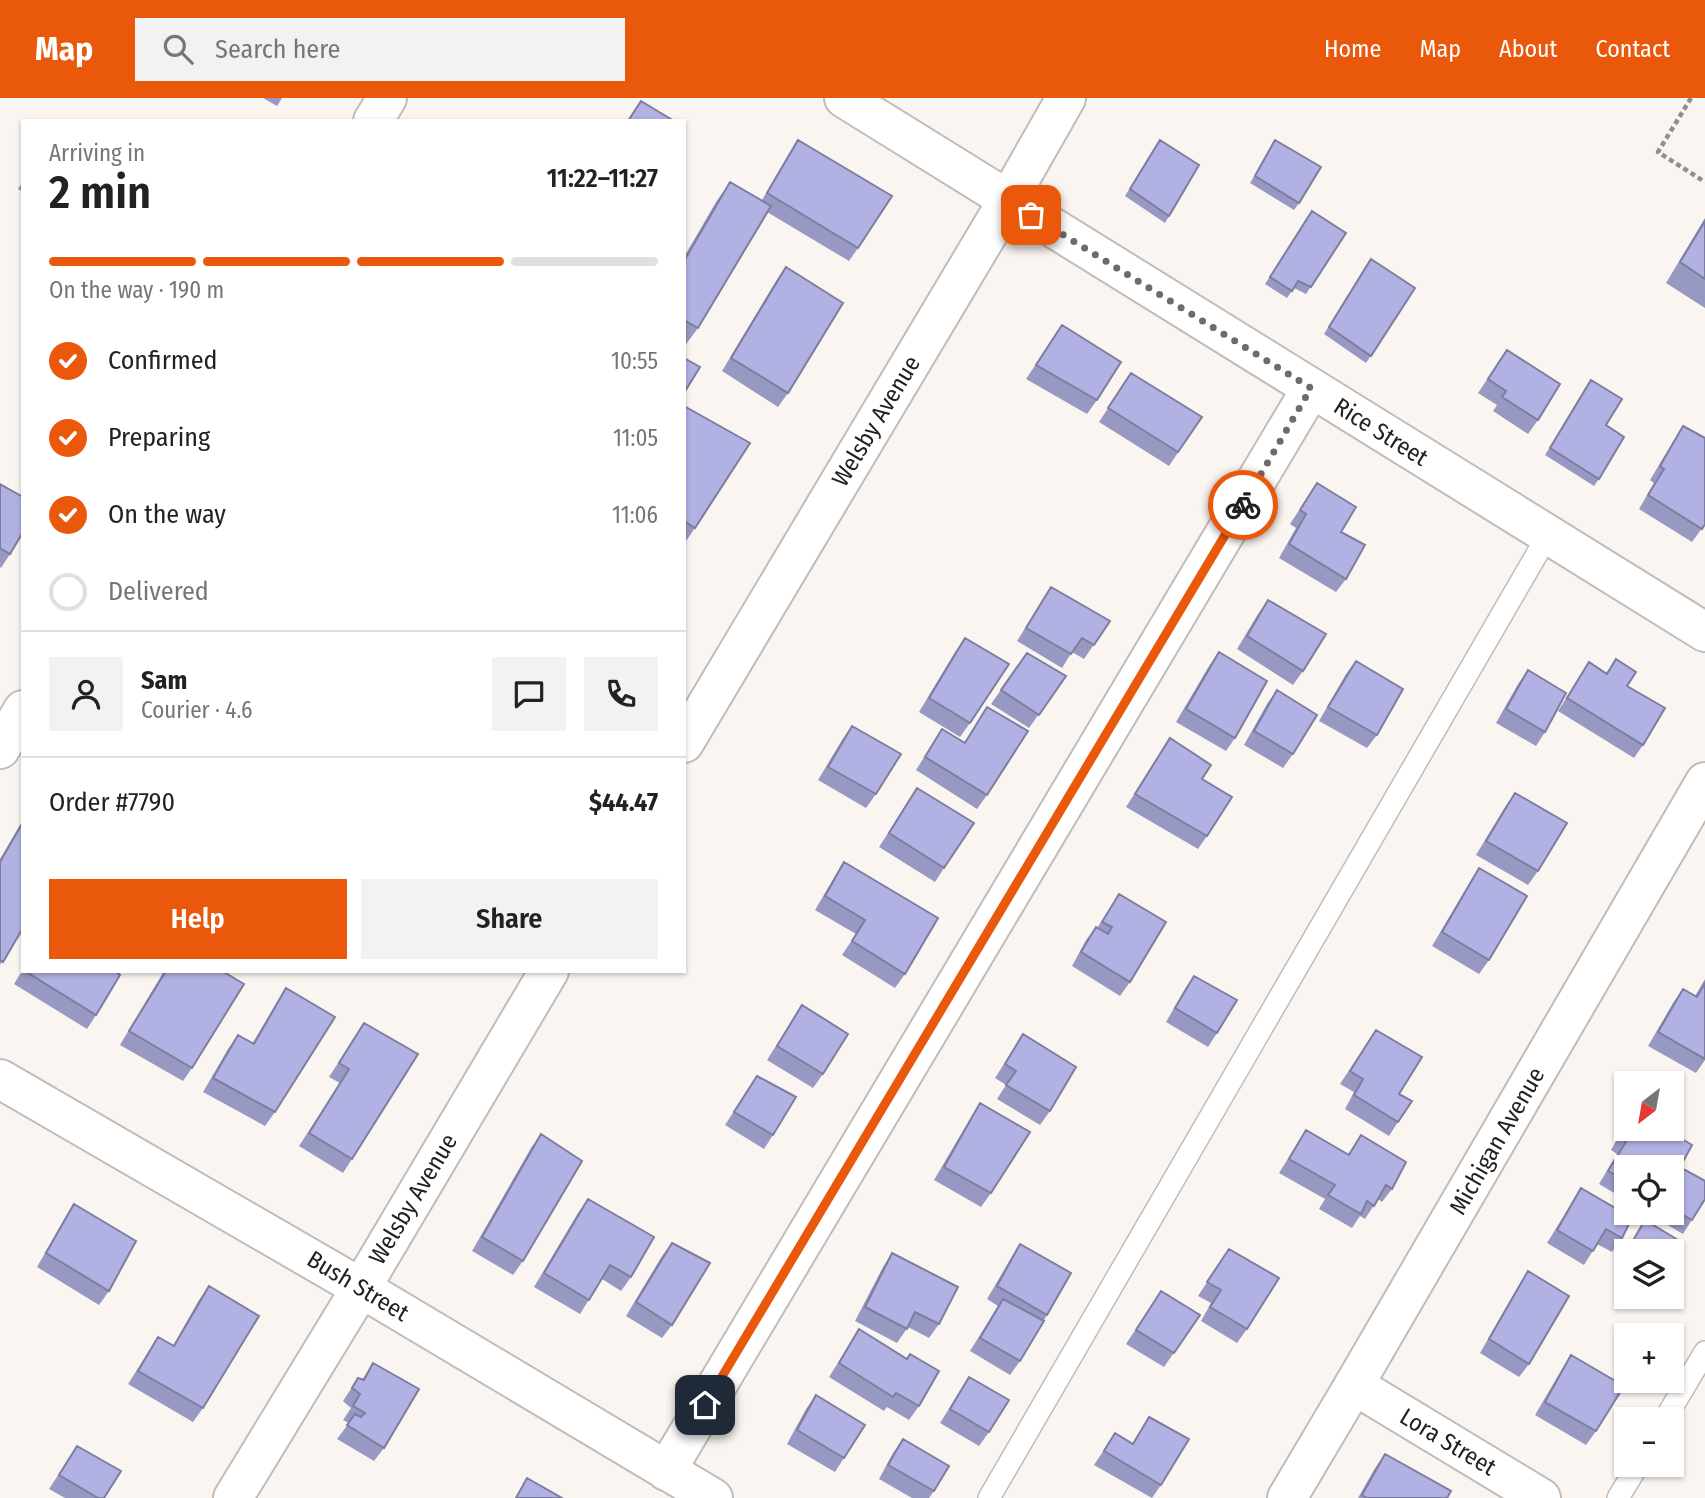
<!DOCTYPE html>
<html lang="en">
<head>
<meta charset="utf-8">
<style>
	:root { --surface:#fff; --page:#f2f2f2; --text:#222; --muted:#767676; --line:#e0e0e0; --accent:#ea580c }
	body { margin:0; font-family:"Fira Sans Condensed",sans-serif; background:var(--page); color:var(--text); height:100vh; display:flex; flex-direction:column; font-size:26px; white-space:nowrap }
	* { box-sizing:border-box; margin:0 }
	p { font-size:23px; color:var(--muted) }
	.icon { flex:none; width:38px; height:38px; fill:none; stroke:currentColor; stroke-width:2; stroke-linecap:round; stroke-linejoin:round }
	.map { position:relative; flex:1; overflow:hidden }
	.drawer { position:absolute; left:21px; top:21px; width:665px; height:854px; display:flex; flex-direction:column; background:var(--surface); border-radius:0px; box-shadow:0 2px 5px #0004 }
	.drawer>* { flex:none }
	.needle { width:46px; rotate:211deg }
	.tools { position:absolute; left:1614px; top:973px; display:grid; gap:14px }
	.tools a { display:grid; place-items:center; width:70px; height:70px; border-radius:0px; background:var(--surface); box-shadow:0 2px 5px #0004; font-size:35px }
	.pin { position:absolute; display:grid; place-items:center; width:60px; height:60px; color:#fff; margin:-30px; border-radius:14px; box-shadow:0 4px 10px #0006 }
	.courier { position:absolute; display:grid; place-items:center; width:70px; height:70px; margin:-35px; border:5px solid #ea580c; border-radius:50%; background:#fff; color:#222; box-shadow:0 2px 9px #0007 }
	.head em { font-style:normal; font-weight:600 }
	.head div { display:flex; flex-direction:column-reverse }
	.head { display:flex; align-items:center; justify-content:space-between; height:119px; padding:0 28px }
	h1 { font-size:46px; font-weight:600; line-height:52px }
	.bar { display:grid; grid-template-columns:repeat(4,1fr); gap:10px 7px; align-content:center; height:84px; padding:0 28px }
	.bar i { height:9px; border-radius:5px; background:var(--line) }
	.bar .active { background:var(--accent) }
	.bar p { grid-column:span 4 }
	.line { display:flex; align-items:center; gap:18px; padding:0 28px; border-top:2px solid var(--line) }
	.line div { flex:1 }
	.round { display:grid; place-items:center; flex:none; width:74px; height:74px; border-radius:0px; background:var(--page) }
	ol { padding:0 28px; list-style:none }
	li { display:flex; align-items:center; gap:21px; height:77px }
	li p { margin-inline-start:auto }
	li .icon { padding:7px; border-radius:50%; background:var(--accent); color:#fff; stroke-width:4 }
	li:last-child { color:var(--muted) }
	li i { width:38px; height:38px; border:4px solid var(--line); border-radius:50% }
	.primary-button { display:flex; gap:14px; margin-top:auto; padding:14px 28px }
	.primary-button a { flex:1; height:80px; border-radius:0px; background:var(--accent); color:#fff; font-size:28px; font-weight:600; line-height:80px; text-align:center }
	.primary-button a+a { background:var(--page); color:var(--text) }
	header { display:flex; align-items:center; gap:42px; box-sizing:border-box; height:98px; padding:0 35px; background:var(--accent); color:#fff }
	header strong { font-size:33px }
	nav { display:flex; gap:38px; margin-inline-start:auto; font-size:24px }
	.search { width:490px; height:63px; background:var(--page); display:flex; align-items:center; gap:18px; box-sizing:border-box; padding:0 24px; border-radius:0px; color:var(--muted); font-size:26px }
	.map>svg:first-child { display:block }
</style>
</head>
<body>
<header>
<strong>Map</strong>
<div class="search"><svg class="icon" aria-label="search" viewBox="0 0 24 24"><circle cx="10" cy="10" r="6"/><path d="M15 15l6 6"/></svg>Search here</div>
<nav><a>Home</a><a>Map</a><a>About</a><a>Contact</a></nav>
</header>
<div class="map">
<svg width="1705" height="1400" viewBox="0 0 1705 1400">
	<rect width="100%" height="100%" fill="#fbf5f1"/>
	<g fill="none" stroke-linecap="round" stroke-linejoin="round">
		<defs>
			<path id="lane" d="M1665 1321 1705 1254
				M989 1400 1548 437
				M1618 1400 1638 1367"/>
			<path id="street" d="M844 0 1705 534
				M373 23 387 0
				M684 645 1008 102 1066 0
				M0 651 23 612
				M0 981 361 1190 713 1400
				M1354 1287 1541 1400
				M666 1373 1311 291
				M233 1400 361 1190 549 873"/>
			<path id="secondary" d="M1287 1400 1354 1287 1705 684"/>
		</defs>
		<!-- lane casing -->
		<use href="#lane" stroke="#c2bcb9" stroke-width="24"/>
		<!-- street casing -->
		<use href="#street" stroke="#c2bcb9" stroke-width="42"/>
		<!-- secondary casing -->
		<use href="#secondary" stroke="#c2bcb9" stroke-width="42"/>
		<!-- path -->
		<path stroke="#928e8b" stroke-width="4.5" stroke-dasharray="5 3.5" stroke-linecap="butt" d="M1691 0 1658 54 1705 84"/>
		<!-- lane -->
		<use href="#lane" stroke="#fff" stroke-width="21"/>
		<!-- street -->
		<use href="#street" stroke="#fff" stroke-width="38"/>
		<!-- secondary -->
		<use href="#secondary" stroke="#fff" stroke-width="38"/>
	</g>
	<!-- wall -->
	<path fill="#9899c3" d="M263 0H282L277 8Z
		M798 42 858 150 849 163 767 114 698 230 684 249V159L716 104 730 84 762 102 789 56Z
		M1275 42 1299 105 1294 112 1250 85Z
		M1155 49 1169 118 1165 125 1125 98Z
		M23 83V94L18 91Z
		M1312 113 1346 135 1306 196 1294 190 1287 200 1265 186Z
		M1705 120V210L1666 185Z
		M1366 168 1415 190 1366 265 1324 236Z
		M786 169 788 295 778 309 722 273 776 183Z
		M1062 227 1097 302 1087 316 1026 281Z
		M1507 252 1538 322 1528 336 1493 313 1497 307 1478 295Z
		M1131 275 1202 319 1169 368 1099 324Z
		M1591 282 1606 327 1599 381 1594 388 1545 357Z
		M684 308 695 430 684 446Z
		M1683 328 1705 426 1692 444 1639 411 1654 385 1650 382 1674 342Z
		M1317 385 1341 434 1346 481 1336 494 1279 460 1296 430 1290 426Z
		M0 386 10 456 1 470 0 469Z
		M1051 489 1110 523 1084 561 1072 554 1062 570 1017 543Z
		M1268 502 1303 573 1293 587 1237 551 1258 516Z
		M965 540 970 625 960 639 919 614 955 554Z
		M1219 554 1235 640 1226 653 1176 624 1209 568Z
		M1027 555 1066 578 1029 630 991 606Z
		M1616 561 1627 588 1643 647 1634 660 1558 613 1589 564 1606 575Z
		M1356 563 1377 637 1367 650 1319 623 1346 576Z
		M1528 572 1545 634 1536 648 1496 625 1518 586Z
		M1277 592 1293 656 1283 670 1244 647 1267 606Z
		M987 609V697L977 711 916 672 942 631 964 645Z
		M852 628 876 696 866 710 818 682 842 642Z
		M1170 640 1202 681 1207 738 1198 751 1126 709Z
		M917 690 944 770 935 784 879 749Z
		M1515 695 1538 773 1528 787 1476 757 1505 709Z
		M23 722V830L0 867V761Z
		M844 764 905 876 895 890 842 857 856 836 815 812 835 778Z
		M1479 770 1489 862 1479 876 1432 848 1470 784Z
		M1119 796 1130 884 1120 898 1072 868 1086 842 1096 829 1097 830Z
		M23 871V873H115L96 917 87 931 14 886Z
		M164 873H222L192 970 183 983 120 947Z
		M1194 878 1217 935 1208 949 1166 924 1185 891Z
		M1705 881V962L1696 975 1648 948 1673 905 1683 891 1695 898Z
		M286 890 275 1014 265 1028 203 994 228 951 238 937 252 946 277 904Z
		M802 907 823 976 813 990 767 962Z
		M364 925 352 1061 343 1075 299 1048 340 985 329 979Z
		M1376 932 1399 996 1398 1024 1389 1038 1345 1011 1354 994 1340 986Z
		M1023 936 1050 1013 1040 1027 997 1001 1006 987 995 980Z
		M757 978 773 1037 764 1051 725 1027Z
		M980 1005 991 1095 981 1109 934 1082 971 1019Z
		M1626 1025V1031H1665L1692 1047 1680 1069 1705 1083V1101L1683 1136 1647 1115H1671V1069H1626V1102L1599 1086 1617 1056 1611 1052Z
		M1306 1032 1348 1056 1361 1037 1392 1091 1382 1104 1378 1101 1365 1121 1360 1118 1352 1130 1319 1111 1325 1101 1279 1075 1297 1046Z
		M541 1036 523 1163 513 1177 472 1153 531 1050Z
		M1581 1090 1622 1140 1612 1154 1597 1146 1584 1167 1547 1145Z
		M588 1101 631 1179 621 1193 602 1181 580 1216 534 1189 578 1115Z
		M74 1106 109 1193 99 1207 37 1169 65 1120Z
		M1645 1122 1671 1153H1626V1159L1623 1158Z
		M672 1145V1227L662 1240 626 1218 662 1158Z
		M1020 1146 1047 1217 1020 1263 1010 1277 970 1253 998 1208 987 1201 1011 1160Z
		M1229 1151 1247 1231 1237 1245 1201 1223 1211 1205 1198 1198Z
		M892 1155 939 1226 929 1240 908 1229 897 1245 855 1223 883 1169Z
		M1528 1173 1529 1266 1519 1279 1480 1255 1519 1187Z
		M209 1188 203 1310 193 1324 128 1286 158 1239 173 1248 199 1202Z
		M1161 1193 1200 1217 1164 1269 1126 1246Z
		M859 1231 919 1308 909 1322 887 1309 884 1313 829 1279Z
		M1571 1257 1596 1333 1586 1347 1535 1317 1562 1271Z
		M373 1265 384 1350 374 1363 337 1341 349 1325 343 1322 351 1310 343 1303 358 1280 362 1282Z
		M969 1279 989 1334 979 1348 940 1325Z
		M816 1297 844 1360 835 1374 787 1346 806 1311Z
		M1149 1319 1161 1387 1152 1400 1094 1367 1115 1335 1132 1346Z
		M903 1341 934 1393 929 1400H912L879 1381 893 1355Z
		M77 1348 104 1400H65L49 1391Z
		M1385 1356 1447 1400H1358L1375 1370Z"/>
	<!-- building -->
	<path fill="#b1b2e3" stroke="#7c7d9f" stroke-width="2" d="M641 3 674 23H628Z
		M798 42 892 98 858 150 767 95Z
		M1160 42 1199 67 1169 118 1130 91Z
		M1275 42 1321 69 1299 105 1255 78Z
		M730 84 771 108 698 230 684 222V163Z
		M1312 113 1346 135 1311 189 1298 183 1292 193 1270 179Z
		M1705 123V181L1680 164Z
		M1371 161 1415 190 1371 258 1329 229Z
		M786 169 843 205 788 295 731 260Z
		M1062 227 1121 264 1097 302 1036 267Z
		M1507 252 1560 286 1538 322 1502 299 1506 293 1488 281Z
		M684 260 700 269 684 295Z
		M1131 275 1202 319 1178 354 1108 310Z
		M1591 282 1622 301 1606 327 1624 339 1599 381 1550 350Z
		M684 308 750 345 695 430 684 423Z
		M1683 328 1705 340V426L1702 431 1648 397 1664 371 1660 368Z
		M1317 385 1356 409 1341 434 1365 447 1346 481 1289 446 1306 416 1300 412Z
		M0 386 23 399V434L10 456 0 450Z
		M1051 489 1110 523 1094 547 1082 540 1071 556 1026 530Z
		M1268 502 1326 536 1303 573 1247 538Z
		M965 540 1009 566 970 625 929 600Z
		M1219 554 1267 583 1235 640 1186 611Z
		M1027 555 1066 578 1039 617 1001 592Z
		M1616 561 1636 574 1627 588 1665 610 1643 647 1567 600 1589 564 1607 576Z
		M1356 563 1403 591 1377 637 1328 609Z
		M1528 572 1566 595 1545 634 1506 611Z
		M1277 592 1317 617 1293 656 1254 633Z
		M987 609 1028 633 987 697 925 659 942 631 965 645Z
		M852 628 901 656 876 696 828 669Z
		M1170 640 1211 667 1202 681 1232 699 1207 738 1135 696Z
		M917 690 974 725 944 770 889 735Z
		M1515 695 1567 725 1538 773 1486 743Z
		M23 724V830L3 864 0 862V764Z
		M844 764 938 820 905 876 852 843 865 822 825 798Z
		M1479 770 1527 798 1489 862 1442 834Z
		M1119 796 1166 824 1130 884 1081 854 1096 829 1108 836 1112 829 1102 824Z
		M25 873H115L120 877 96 917Z
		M166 873H222L244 886 192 970 129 933Z
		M1194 878 1237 902 1217 935 1175 910Z
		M1705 885V961L1658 934 1683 891 1697 899Z
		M286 890 335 919 275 1014 213 980 238 937 254 946Z
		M802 907 848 936 823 976 777 948Z
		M364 925 418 956 352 1061 309 1035 349 971 339 965Z
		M1376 932 1422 959 1399 996 1412 1003 1398 1024 1354 997 1363 981 1350 973Z
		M1023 936 1076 969 1050 1013 1006 987 1016 973 1005 966Z
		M757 978 796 999 773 1037 734 1014Z
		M980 1005 1030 1034 991 1095 944 1069Z
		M1626 1029V1031H1665L1692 1047 1680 1069 1705 1083V1101L1692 1122 1671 1110V1069H1626V1083L1608 1073 1627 1042 1621 1038Z
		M1306 1032 1349 1057 1361 1037 1406 1064 1392 1091 1386 1087 1374 1108 1367 1103 1361 1116 1328 1097 1335 1087 1289 1061Z
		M541 1036 582 1063 523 1163 482 1139Z
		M1581 1090 1632 1120 1622 1140 1606 1131 1593 1153 1557 1132Z
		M588 1101 654 1139 631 1179 610 1167 589 1202 544 1175Z
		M74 1106 136 1143 109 1193 46 1155Z
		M1645 1122 1678 1142 1671 1153H1632L1628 1151Z
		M672 1145 710 1165 672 1227 636 1204Z
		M1020 1146 1071 1175 1047 1217 997 1188Z
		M1229 1151 1279 1180 1247 1231 1210 1209 1221 1192 1207 1184Z
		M892 1155 958 1189 939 1226 915 1214 907 1231 865 1209Z
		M1528 1173 1569 1198 1529 1266 1489 1241Z
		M209 1188 259 1218 203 1310 138 1273 158 1239 174 1248Z
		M1161 1193 1200 1217 1174 1255 1136 1232Z
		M1003 1201 1044 1223 1020 1263 980 1240Z
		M859 1231 907 1261 910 1256 939 1273 919 1308 896 1295 893 1299 839 1265Z
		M1571 1257 1624 1288 1596 1333 1545 1304Z
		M373 1265 419 1291 384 1350 347 1327 355 1316 361 1319 365 1315 353 1308 360 1296 352 1290 358 1280 364 1282Z
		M969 1279 1009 1302 989 1334 950 1311Z
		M816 1297 865 1327 844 1360 797 1332Z
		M1149 1319 1189 1341 1161 1387 1104 1353 1115 1335 1133 1346Z
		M903 1341 949 1368 934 1393 888 1367Z
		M77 1348 121 1373 104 1400H98L59 1377Z
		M1385 1356 1451 1393 1447 1400H1367L1362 1397Z
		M527 1380 562 1400H516Z"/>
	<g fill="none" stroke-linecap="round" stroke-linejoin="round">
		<!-- done -->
		<path stroke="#6f6b68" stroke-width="7" stroke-dasharray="0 12.6" d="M1031 117 1311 290 1243 407"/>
		<!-- route -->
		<path stroke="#ea580c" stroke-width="9" d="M705 1307 1243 407"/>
	</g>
	<g text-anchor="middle" stroke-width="5" stroke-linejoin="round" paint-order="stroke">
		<!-- street labels -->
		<g font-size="24" fill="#23211f" stroke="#fff">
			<text transform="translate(876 323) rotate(-59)" y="8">Welsby Avenue</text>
			<text transform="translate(1381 334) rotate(32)" y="8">Rice Street</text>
			<text transform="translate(1497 1043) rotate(-60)" y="8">Michigan Avenue</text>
			<text transform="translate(413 1101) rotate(-59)" y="8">Welsby Avenue</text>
			<text transform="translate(358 1188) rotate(31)" y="8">Bush Street</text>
			<text transform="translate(1448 1344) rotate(31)" y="8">Lora Street</text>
		</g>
	</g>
</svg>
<div class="tools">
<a><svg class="needle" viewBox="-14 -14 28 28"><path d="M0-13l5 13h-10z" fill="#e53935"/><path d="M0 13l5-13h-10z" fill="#767676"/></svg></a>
<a><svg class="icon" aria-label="locate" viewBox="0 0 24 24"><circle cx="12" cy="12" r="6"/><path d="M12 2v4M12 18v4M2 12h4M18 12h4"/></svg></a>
<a><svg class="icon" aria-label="layers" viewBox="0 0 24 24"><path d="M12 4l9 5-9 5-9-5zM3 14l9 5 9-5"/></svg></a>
<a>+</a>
<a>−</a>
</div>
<div class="pin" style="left:1031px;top:117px;background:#ea580c"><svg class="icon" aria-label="bag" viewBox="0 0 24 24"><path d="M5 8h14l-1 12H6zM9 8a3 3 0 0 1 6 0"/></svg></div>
<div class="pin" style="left:705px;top:1307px;background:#1f2937"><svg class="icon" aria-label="home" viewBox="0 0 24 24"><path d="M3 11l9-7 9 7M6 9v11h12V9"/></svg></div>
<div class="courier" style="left:1243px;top:407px"><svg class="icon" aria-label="bike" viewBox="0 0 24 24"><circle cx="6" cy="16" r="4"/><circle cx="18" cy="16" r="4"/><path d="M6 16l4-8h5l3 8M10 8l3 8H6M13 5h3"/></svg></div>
<section class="drawer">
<div class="head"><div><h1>2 min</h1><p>Arriving in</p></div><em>11:22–11:27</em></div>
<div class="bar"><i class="active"></i><i class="active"></i><i class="active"></i><i></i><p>On the way · 190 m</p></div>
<ol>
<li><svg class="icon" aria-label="check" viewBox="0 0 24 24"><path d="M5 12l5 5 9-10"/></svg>Confirmed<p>10:55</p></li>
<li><svg class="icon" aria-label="check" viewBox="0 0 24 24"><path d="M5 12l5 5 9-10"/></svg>Preparing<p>11:05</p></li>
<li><svg class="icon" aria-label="check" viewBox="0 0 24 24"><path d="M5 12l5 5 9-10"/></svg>On the way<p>11:06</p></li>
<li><i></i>Delivered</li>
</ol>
<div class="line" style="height:126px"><a class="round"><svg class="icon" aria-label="person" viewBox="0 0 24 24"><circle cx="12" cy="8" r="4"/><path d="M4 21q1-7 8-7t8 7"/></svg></a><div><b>Sam</b><p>Courier · 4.6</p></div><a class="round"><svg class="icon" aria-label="chat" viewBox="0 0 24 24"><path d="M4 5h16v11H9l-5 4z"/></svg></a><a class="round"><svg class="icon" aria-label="phone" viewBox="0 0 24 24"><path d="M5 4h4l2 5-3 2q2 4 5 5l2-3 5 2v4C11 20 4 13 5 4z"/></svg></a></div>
<div class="line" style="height:91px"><div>Order #7790</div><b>$44.47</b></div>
<div class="primary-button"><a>Help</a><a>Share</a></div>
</section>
</div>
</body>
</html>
